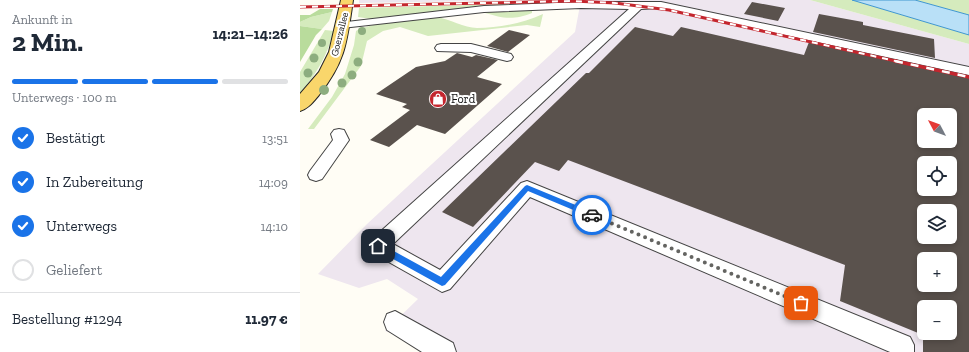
<!DOCTYPE html>
<html lang="de">
<head>
<meta charset="utf-8">
<style>
	:root { --surface:#fff; --page:#f2f2f3; --text:#1f2937; --muted:#747a83; --line:#e0e1e3; --accent:#1a73e8 }
	body { margin:0; font-family:"Zilla Slab",serif; background:var(--page); color:var(--text); height:100vh; display:flex; flex-direction:column; font-size:15px; white-space:nowrap }
	* { box-sizing:border-box; margin:0 }
	p { font-size:13px; color:var(--muted) }
	.icon { flex:none; width:22px; height:22px; fill:none; stroke:currentColor; stroke-width:2; stroke-linecap:round; stroke-linejoin:round }
	.map { position:relative; flex:1; overflow:hidden }
	.sheet { display:flex; flex-direction:column; background:var(--surface); width:300px }
	.sheet>* { flex:none }
	.needle { width:26px; rotate:311deg }
	.controls { position:absolute; left:617px; top:108px; display:grid; gap:8px }
	.controls a { display:grid; place-items:center; width:40px; height:40px; border-radius:6px; background:var(--surface); box-shadow:0 2px 6px #0003; font-size:20px }
	.pin { position:absolute; display:grid; place-items:center; width:34px; height:34px; color:#fff; margin:-17px; border-radius:8px; box-shadow:0 2px 6px #0006 }
	.courier { position:absolute; display:grid; place-items:center; width:40px; height:40px; margin:-20px; border:3px solid #1a73e8; border-radius:50%; background:#fff; color:#222; box-shadow:0 1px 5px #0007 }
	.headline em { font-style:normal; font-weight:800 }
	.headline div { display:flex; flex-direction:column-reverse }
	.headline { display:flex; align-items:center; justify-content:space-between; height:68px; padding:0 12px }
	h1 { font-size:26px; font-weight:800; line-height:30px }
	.bar { display:grid; grid-template-columns:repeat(4,1fr); gap:6px 4px; align-content:center; height:48px; padding:0 12px }
	.bar i { height:5px; border-radius:3px; background:var(--line) }
	.bar .active { background:var(--accent) }
	.bar p { grid-column:span 4 }
	.line { display:flex; align-items:center; gap:10px; padding:0 12px; border-top:1px solid var(--line) }
	.line div { flex:1 }
	ol { padding:0 12px; list-style:none }
	li { display:flex; align-items:center; gap:12px; height:44px }
	li p { margin-inline-start:auto }
	li .icon { padding:4px; border-radius:50%; background:var(--accent); color:#fff; stroke-width:4 }
	li:last-child { color:var(--muted) }
	li i { width:22px; height:22px; border:2px solid var(--line); border-radius:50% }
	main { display:flex; flex:1; min-height:0 }
	.map>svg:first-child { display:block }
</style>
</head>
<body>
<main>
<section class="sheet">
<div class="headline"><div><h1>2 Min.</h1><p>Ankunft in</p></div><em>14:21–14:26</em></div>
<div class="bar"><i class="active"></i><i class="active"></i><i class="active"></i><i></i><p>Unterwegs · 100 m</p></div>
<ol>
<li><svg class="icon" aria-label="check" viewBox="0 0 24 24"><path d="M5 12l5 5 9-10"/></svg>Bestätigt<p>13:51</p></li>
<li><svg class="icon" aria-label="check" viewBox="0 0 24 24"><path d="M5 12l5 5 9-10"/></svg>In Zubereitung<p>14:09</p></li>
<li><svg class="icon" aria-label="check" viewBox="0 0 24 24"><path d="M5 12l5 5 9-10"/></svg>Unterwegs<p>14:10</p></li>
<li><i></i>Geliefert</li>
</ol>
<div class="line" style="height:52px"><div>Bestellung #1294</div><b>11.97 €</b></div>
</section>
<div class="map">
<svg width="669" height="352" viewBox="0 0 669 352">
	<rect width="100%" height="100%" fill="#fffdf5"/>
	<!-- industrial -->
	<path fill="#eee6ef" fill-rule="evenodd" d="M59 0H248L59 3Z
		M281 0H510L669 44V352H123L99 336 85 331 118 299 87 279 59 288 18 274 67 224 275 32ZM624 115H650V141H624ZM624 163H650V189H624ZM624 211H650V237H624ZM624 259H650V285H624ZM624 307H650V333H624Z"/>
	<!-- green -->
	<path fill="#d5ebbd" d="M510 0H552L669 35V44Z
		M615 0H669V15Z
		M281 2 166 8 71 19 58 17 59 8Z
		M232 10V13C212 21 202 18 182 12Z
		M32 12 29 21 22 29 0 26V22L11 17Z
		M243 14 240 27 227 25 128 36 100 27 83 31 67 41 61 66 14 129H8L32 97 45 74 54 45 56 31C65 24 125 15 136 17 150 19 164 28 177 28 199 28 223 23 243 14Z
		M25 30 34 31C27 55 17 74 0 93V72Z"/>
	<!-- forest -->
	<path fill="#b9dc9c" d="M20 9H33L32 12 11 17 0 22V15H10Z
		M0 26 22 29 16 35 0 62Z"/>
	<!-- water -->
	<path fill="#b9e0f7" stroke="#3f96cf" d="M552 0H615L669 15V35Z"/>
	<!-- building -->
	<path fill="#5a524d" fill-rule="evenodd" d="M452 2 485 8 478 21 444 14Z
		M519 14 563 22V25L634 39 635 58 513 32Z
		M335 27 373 36 381 27 504 55 509 42 669 76V352H623V335L540 301 545 265 268 160 259 171 235 162 173 227 142 212 286 73H289ZM624 115H650V141H624ZM624 163H650V189H624ZM624 211H650V237H624ZM624 259H650V285H624ZM624 307H650V333H624Z
		M209 30 230 35 208 52 187 46Z
		M157 53 172 57 176 55 198 60 177 77 202 84 145 134 117 125 89 147 70 140 110 110 102 107 107 104 76 94 116 67 145 61Z"/>
	<g fill="none" stroke-linecap="round" stroke-linejoin="round">
		<defs>
			<path id="minor" d="M281 2H361L669 67V75L361 8 341 9 93 244 140 270 221 183 227 181 610 337 614 345V352H590L230 197 150 289 142 292 71 252 68 246 71 240 329 9 281 8 184 12 42 28 37 25 38 23 184 6Z
				M141 44H171L211 54 213 57 211 60 207 61 171 52 137 51 135 48 137 45Z
				M39 129 44 130 49 140 22 179 16 181 10 179 8 175 10 171 33 140 31 134 34 130Z
				M95 311 153 343 156 352H122L87 330 84 322 87 314Z"/>
			<path id="major" d="M41 0H53C47 41 46 61 19 95 13 102 9 108 0 111V94L19 72 29 52Z"/>
		</defs>
		<!-- minor casing -->
		<use href="#minor" stroke="#444" stroke-width="2"/>
		<!-- major casing -->
		<use href="#major" stroke="#222" stroke-width="2"/>
		<!-- minor -->
		<use href="#minor" fill="#fff" fill-rule="evenodd"/>
		<!-- major -->
		<use href="#major" fill="#f9d66b" fill-rule="evenodd"/>
		<defs>
			<path id="rail-far1" d="M0 7 273 1 315 3 369 10 600 62"/>
			<path id="rail" d="M595 61 669 77"/>
		</defs>
		<!-- rail-far1 casing -->
		<use href="#rail-far1" stroke="#c4262e" stroke-width="3"/>
		<!-- rail casing -->
		<use href="#rail" stroke="#c4262e" stroke-width="3.5"/>
		<!-- rail-far1 -->
		<use href="#rail-far1" stroke="#fff" stroke-width="2" stroke-dasharray="6" stroke-linecap="butt"/>
		<!-- rail -->
		<use href="#rail" stroke="#fff" stroke-width="2.5" stroke-dasharray="8" stroke-linecap="butt"/>
	</g>
	<!-- trees -->
	<g fill="#8dad7f">
		<circle cx="62" cy="31" r="4"/>
		<circle cx="22" cy="43" r="4"/>
		<circle cx="14" cy="58" r="4.5"/>
		<circle cx="58" cy="62" r="4.5"/>
		<circle cx="8" cy="73" r="4.5"/>
		<circle cx="52" cy="75" r="4.5"/>
		<circle cx="42" cy="83" r="4.5"/>
		<circle cx="24" cy="90" r="5"/>
	</g>
	<!-- route -->
	<path fill="#1a73e8" d="M227 185 295 213 296 215 295 217H290L228 191 145 285 142 286 75 249 74 246 78 243 81 244 141 277 225 186Z"/>
	<g fill="none" stroke-linecap="round" stroke-linejoin="round">
		<!-- done -->
		<path stroke="#646461" stroke-width="4" stroke-dasharray="0 7.2" d="M292 215 501 303"/>
	</g>
	<!-- icons -->
	<defs>
		<symbol id="shop-disc" viewBox="-11 -11 22 22"><circle r="9.5" fill="#c4262e" stroke="#fff"/><path d="M-5-2.5h2.3a2.7 3.5 0 0 1 5.4 0H5L5.5 6h-11ZM-1.5-2.5h3a1.5 2.3 0 0 0-3 0Z" fill="#fff"/></symbol>
	</defs>
	<g fill-rule="evenodd">
		<use href="#shop-disc" x="128" y="89" width="20" height="20"/>
	</g>
	<g text-anchor="middle" stroke-width="4" stroke-linejoin="round" paint-order="stroke">
		<!-- far-street labels -->
		<g font-size="10" fill="#111" stroke="#fff">
			<text transform="translate(39 34) rotate(-76)" y="4">Goerzallee</text>
		</g>
		<!-- poi labels -->
		<g font-size="12" fill="#111" stroke="#fff" text-anchor="start">
			<text x="151" y="103">Ford</text>
		</g>
	</g>
</svg>
<div class="controls">
<a><svg class="needle" viewBox="-14 -14 28 28"><path d="M0-13l5 13h-10z" fill="#e53935"/><path d="M0 13l5-13h-10z" fill="#747a83"/></svg></a>
<a><svg class="icon" aria-label="locate" viewBox="0 0 24 24"><circle cx="12" cy="12" r="6"/><path d="M12 2v4M12 18v4M2 12h4M18 12h4"/></svg></a>
<a><svg class="icon" aria-label="layers" viewBox="0 0 24 24"><path d="M12 4l9 5-9 5-9-5zM3 14l9 5 9-5"/></svg></a>
<a>+</a>
<a>−</a>
</div>
<div class="pin" style="left:501px;top:303px;background:#ea580c"><svg class="icon" aria-label="bag" viewBox="0 0 24 24"><path d="M5 8h14l-1 12H6zM9 8a3 3 0 0 1 6 0"/></svg></div>
<div class="pin" style="left:78px;top:246px;background:#1f2937"><svg class="icon" aria-label="home" viewBox="0 0 24 24"><path d="M3 11l9-7 9 7M6 9v11h12V9"/></svg></div>
<div class="courier" style="left:292px;top:215px"><svg class="icon" aria-label="car" viewBox="0 0 24 24"><path d="M5 17H2v-5l4-1 3-4h7l3 4 3 1v5h-3M9 17h6M6 11h13"/><circle cx="7" cy="17" r="2"/><circle cx="17" cy="17" r="2"/></svg></div>
</div>
</main>
</body>
</html>
